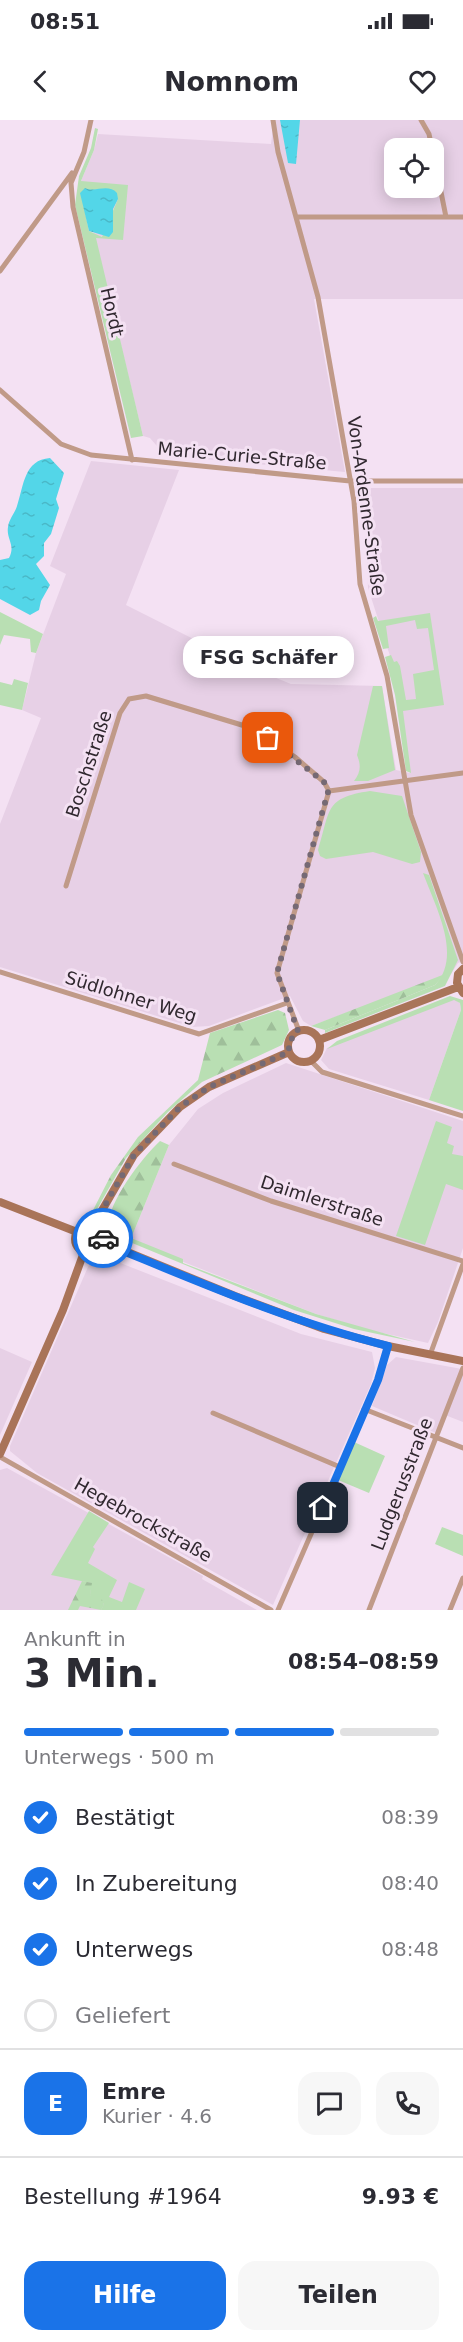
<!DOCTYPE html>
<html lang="de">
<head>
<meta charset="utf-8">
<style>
	:root { --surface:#fff; --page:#f7f7f7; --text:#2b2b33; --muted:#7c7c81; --line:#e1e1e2; --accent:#1a73e8 }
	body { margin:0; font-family:"DejaVu Sans",sans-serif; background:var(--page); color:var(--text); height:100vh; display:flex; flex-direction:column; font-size:22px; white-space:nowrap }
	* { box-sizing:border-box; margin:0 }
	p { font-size:20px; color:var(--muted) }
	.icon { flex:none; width:33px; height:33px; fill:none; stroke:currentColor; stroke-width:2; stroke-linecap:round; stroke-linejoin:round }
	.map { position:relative; height:1490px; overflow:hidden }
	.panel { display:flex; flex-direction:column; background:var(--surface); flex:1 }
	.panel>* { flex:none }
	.buttons { position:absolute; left:384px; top:18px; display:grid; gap:12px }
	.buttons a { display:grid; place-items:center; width:60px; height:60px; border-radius:12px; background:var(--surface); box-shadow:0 3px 15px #0003; font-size:30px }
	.pin { position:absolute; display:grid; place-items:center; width:51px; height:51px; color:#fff; margin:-26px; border-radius:12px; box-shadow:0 3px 9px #0006 }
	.courier { position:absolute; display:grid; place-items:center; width:60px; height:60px; margin:-30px; border:4px solid #1a73e8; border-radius:50%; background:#fff; color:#222; box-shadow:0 2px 8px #0007 }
	.bubble { position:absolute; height:42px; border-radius:18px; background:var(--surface); box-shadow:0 3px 15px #0003; font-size:20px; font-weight:700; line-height:42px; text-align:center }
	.overview em { font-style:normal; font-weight:700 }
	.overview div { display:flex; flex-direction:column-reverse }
	.overview { display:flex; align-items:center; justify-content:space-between; height:102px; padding:0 24px }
	h1 { font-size:39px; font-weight:700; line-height:45px }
	.bar { display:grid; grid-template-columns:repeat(4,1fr); gap:9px 6px; align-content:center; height:72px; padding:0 24px }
	.bar i { height:8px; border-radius:4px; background:var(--line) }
	.bar .selected { background:var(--accent) }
	.bar p { grid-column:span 4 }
	.line { display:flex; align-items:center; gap:15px; padding:0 24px; border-top:2px solid var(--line) }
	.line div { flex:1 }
	.round { display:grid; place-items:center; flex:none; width:63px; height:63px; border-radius:18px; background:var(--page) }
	ol { padding:0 24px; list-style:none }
	li { display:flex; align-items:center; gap:18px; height:66px }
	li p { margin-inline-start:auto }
	li .icon { padding:6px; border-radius:50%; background:var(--accent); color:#fff; stroke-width:4 }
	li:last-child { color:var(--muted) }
	li i { width:33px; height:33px; border:3px solid var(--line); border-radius:50% }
	.action { display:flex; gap:12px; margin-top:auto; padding:12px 24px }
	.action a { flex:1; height:69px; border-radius:18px; background:var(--accent); color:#fff; font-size:24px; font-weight:700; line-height:69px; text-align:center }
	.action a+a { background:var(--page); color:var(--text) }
	.status { display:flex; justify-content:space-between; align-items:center; height:42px; padding:0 30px; background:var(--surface); direction:ltr }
	.status svg { height:16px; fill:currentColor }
	header { display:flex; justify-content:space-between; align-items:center; height:78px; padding:0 24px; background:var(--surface); font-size:27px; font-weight:700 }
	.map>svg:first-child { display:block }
</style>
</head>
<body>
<div class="status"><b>08:51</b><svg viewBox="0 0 49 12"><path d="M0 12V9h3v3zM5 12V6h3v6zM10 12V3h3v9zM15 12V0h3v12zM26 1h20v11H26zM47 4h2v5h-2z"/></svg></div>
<header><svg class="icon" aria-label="back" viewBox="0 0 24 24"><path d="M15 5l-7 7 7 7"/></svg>Nomnom<svg class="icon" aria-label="heart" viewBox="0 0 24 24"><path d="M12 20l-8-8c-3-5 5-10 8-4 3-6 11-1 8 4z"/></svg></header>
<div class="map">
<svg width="463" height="1490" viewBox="0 0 463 1490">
	<defs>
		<pattern id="forest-firs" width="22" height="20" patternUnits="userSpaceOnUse" patternTransform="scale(1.5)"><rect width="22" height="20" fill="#b9dfb3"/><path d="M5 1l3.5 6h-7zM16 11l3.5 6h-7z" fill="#9fbf9a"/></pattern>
		<pattern id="water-ripples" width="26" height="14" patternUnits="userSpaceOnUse" patternTransform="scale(1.5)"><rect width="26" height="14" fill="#53d6e8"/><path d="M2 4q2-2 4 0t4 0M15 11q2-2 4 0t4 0" fill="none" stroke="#49b8c7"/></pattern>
	</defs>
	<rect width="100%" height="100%" fill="#f4e1f3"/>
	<!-- built -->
	<path fill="#e7d0e6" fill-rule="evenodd" d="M274 0H463V179H314L345 352 170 336 162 332 150 318 143 316 81 61 94 30 98 14 271 24ZM394 28H434V68H394Z
		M91 341 179 350 126 485 249 547 291 564 382 566 396 650 410 653 392 542 368 468 365 377 371 368H463V841L458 843 451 854 311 906 303 901 290 876 209 906 192 907 0 847V704L41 598 22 590 36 533 66 454 50 446Z
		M454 879 460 883 461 890 429 980 329 949 321 940 327 928Z
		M286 943 463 1001V1128L438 1202 428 1223 369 1210 316 1194 130 1121 169 1025 198 989 223 973Z
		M100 1135 301 1214 372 1232 375 1248 371 1264 273 1485 37 1353 10 1331V1326L88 1147 94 1137Z
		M0 1228 32 1242 0 1315Z
		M396 1237 462 1249 436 1313 372 1286 387 1245Z
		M463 1251V1302L445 1295Z
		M7 1348 203 1456 202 1459 257 1490H0V1350Z"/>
	<!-- green -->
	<path fill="#b9dfb3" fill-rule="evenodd" d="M95 8 98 9 94 30 81 61 128 65 123 120 96 118 143 316 131 318 75 85 79 56 91 28ZM98 69 118 79 102 117 89 111 81 73Z
		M0 492 43 514 36 533 31 532 30 519 4 515 0 525Z
		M430 493 444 585 403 591 411 653 406 651 395 575 385 537 391 535 394 542 397 541 400 546 406 580 416 579 413 554 434 550 428 508 417 509 415 500 386 506 389 528 383 529 373 498 376 496 378 501Z
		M14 559 28 563 22 590 0 585V562L12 565Z
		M373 566H382L395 650 368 661H354C361 652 361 645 357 635Z
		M370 671 402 676 421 732 420 742 412 744 373 732 326 739 320 736 318 730C331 689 324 678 370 671Z
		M423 753 429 755 458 840 445 866 325 913V910L435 865C463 836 435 786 423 753Z
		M450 876 463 880V991L429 980 461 890 460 883 454 880 327 929 337 921Z
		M436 1001 452 1007 447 1023 454 1026 452 1034 463 1036V1070L446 1064 425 1125 396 1116Z
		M108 1113 129 1121 131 1118 183 1139V1143L316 1194 415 1222 354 1209 294 1190Z
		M354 1322 385 1336 369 1373 338 1360Z
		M89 1391 109 1403 93 1427 95 1429 88 1443 117 1460 109 1477 122 1482 129 1462 145 1469 136 1490H101L104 1484 90 1475 91 1463 51 1455Z
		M442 1407 463 1415V1436L435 1424Z"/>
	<!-- forest -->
	<path fill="url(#forest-firs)" d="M445 854 435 865 325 910 311 906Z
		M278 890 285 893 289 910 282 925 202 962 168 992 126 1038 92 1098H89L111 1055 138 1017 198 960 210 913Z
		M160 1021 169 1025 130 1121 108 1113C104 1086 141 1039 160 1021Z
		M82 1461 92 1463 90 1475 101 1477 104 1485 101 1490 80 1486 78 1490H68Z"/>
	<!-- water -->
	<path fill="url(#water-ripples)" d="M280 0H300L296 44 288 43Z
		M85 68C95 73 108 63 117 73L118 79 113 89V112L109 117 89 111 80 73Z
		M50 338 64 353 56 379 59 388 51 414 44 423V436L36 444 50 465 41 481 39 490 30 495 0 479V440L9 438C16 425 6 419 8 407 9 399 15 393 17 386 24 365 24 340 50 338Z"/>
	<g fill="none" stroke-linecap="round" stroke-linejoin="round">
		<!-- street -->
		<path stroke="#c09a88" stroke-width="5" d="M91 0 84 32 71 63 73 87 132 340
			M273 0 278 32 318 177 354 381 360 464 387 556 411 695 463 842
			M421 0 429 14 432 28
			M434 37 446 97
			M297 97H463
			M0 151 72 53
			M0 270 61 324 91 335 350 361H463
			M329 671 463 653
			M66 766 120 593 129 579 146 576 255 609 295 637 324 662 329 671 277 853 299 911
			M0 852 199 914 287 883
			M311 941 322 952 463 996
			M174 1044 271 1081 463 1141
			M430 1235 463 1144
			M364 1289 463 1328
			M213 1293 340 1347
			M0 1337 271 1490
			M278 1490 378 1260 388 1226
			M369 1490 463 1248
			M450 1490 463 1458"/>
		<!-- secondary -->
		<path stroke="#a97459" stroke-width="8" d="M463 849 458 854 457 863 463 873
			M288 926a16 16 0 1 1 32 0a16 16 0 1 1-32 0Z
			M319 920 458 867
			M0 1082 77 1112
			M75 1119a14 14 0 1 1 28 0a14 14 0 1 1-28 0Z
			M93 1106 134 1035 180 987 209 967 289 932
			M103 1122 235 1176 324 1209 388 1226 463 1241
			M0 1334 63 1190 84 1132"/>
	</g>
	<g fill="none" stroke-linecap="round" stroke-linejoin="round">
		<!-- done -->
		<path stroke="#756974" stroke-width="6" stroke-dasharray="0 10.8" d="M103 1118 102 1112 93 1106 134 1035 180 987 209 967 289 932V922L298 911 277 853 328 672 324 662 268 618"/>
		<!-- route -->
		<path stroke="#1a73e8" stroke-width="8" d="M103 1118 106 1124C199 1162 290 1202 388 1226L378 1260 323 1388"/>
	</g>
	<g text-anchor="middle" stroke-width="6" stroke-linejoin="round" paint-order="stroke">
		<!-- street labels -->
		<g font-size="18" fill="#30282f" stroke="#f4e1f3">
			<text transform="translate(112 192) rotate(77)" y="6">Hordt</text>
			<text transform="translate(242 336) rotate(5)" y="6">Marie-Curie-Straße</text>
			<text transform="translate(366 386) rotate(82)" y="6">Von-Ardenne-Straße</text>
			<text transform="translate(89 644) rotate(-72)" y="6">Boschstraße</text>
			<text transform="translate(131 877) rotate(17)" y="6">Südlohner Weg</text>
			<text transform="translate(322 1081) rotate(18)" y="6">Daimlerstraße</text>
			<text transform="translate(402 1364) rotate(-69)" y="6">Ludgerusstraße</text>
			<text transform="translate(143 1400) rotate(29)" y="6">Hegebrockstraße</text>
		</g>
	</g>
</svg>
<div class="buttons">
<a><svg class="icon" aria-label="locate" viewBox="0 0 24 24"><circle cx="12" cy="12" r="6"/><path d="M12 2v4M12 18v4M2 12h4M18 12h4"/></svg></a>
</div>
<div class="pin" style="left:268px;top:618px;background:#ea580c"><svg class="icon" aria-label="bag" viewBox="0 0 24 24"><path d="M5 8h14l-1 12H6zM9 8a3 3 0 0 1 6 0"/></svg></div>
<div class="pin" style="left:323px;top:1388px;background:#1f2937"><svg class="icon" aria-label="home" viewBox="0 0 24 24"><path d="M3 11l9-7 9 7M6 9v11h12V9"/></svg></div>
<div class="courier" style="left:103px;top:1118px"><svg class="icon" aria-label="car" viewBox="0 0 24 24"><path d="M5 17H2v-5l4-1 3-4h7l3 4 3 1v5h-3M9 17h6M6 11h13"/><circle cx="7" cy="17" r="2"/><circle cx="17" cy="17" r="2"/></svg></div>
<div class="bubble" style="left:183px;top:516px;width:171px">FSG Schäfer</div>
</div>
<section class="panel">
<div class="overview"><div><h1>3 Min.</h1><p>Ankunft in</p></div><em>08:54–08:59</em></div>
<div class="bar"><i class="selected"></i><i class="selected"></i><i class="selected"></i><i></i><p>Unterwegs · 500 m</p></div>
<ol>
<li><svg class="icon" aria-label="check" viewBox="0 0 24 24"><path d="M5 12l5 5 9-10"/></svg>Bestätigt<p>08:39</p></li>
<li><svg class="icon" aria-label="check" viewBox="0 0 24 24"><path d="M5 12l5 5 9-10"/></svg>In Zubereitung<p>08:40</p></li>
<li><svg class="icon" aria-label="check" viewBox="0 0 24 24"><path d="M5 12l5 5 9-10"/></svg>Unterwegs<p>08:48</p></li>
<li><i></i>Geliefert</li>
</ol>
<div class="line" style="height:108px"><b class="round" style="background:var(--accent);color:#fff">E</b><div><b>Emre</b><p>Kurier · 4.6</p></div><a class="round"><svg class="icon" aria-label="chat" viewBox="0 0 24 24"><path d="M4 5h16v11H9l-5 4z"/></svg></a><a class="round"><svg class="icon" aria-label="phone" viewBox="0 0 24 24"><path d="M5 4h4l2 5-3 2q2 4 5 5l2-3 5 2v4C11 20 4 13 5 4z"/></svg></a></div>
<div class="line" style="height:78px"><div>Bestellung #1964</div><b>9.93 €</b></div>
<div class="action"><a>Hilfe</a><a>Teilen</a></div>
</section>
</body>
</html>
